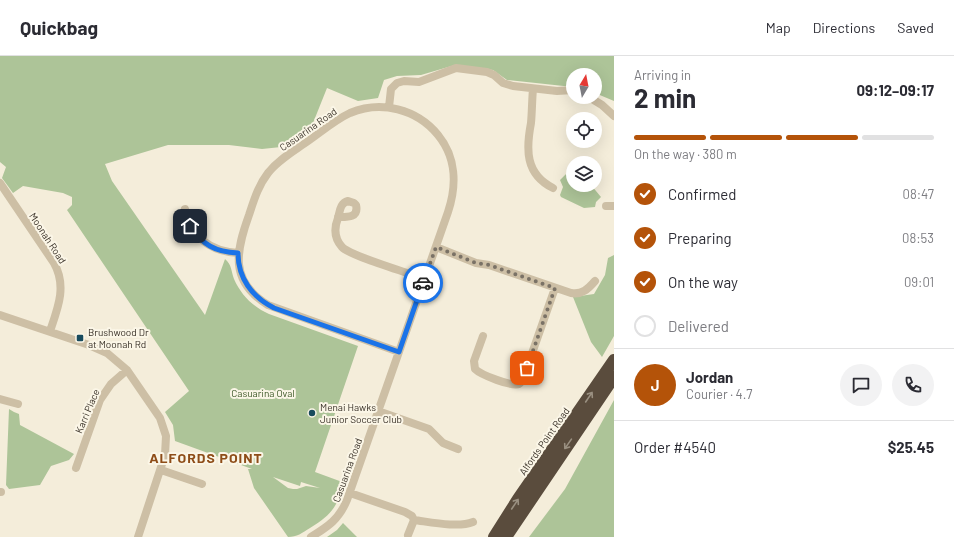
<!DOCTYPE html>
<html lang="en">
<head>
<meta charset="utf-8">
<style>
	:root { --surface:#fff; --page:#f2f2f3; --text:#2b2b33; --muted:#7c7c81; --line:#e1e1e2; --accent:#b45309 }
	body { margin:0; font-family:Barlow,sans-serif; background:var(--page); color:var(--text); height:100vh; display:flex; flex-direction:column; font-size:15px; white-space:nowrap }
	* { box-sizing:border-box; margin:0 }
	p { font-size:13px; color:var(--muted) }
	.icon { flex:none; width:22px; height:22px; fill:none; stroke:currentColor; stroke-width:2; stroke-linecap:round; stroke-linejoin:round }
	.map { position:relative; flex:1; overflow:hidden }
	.drawer { display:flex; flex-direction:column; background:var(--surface); width:340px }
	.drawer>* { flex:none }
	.needle { width:26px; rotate:10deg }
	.tools { position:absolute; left:566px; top:12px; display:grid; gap:8px }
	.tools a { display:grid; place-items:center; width:36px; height:36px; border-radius:50%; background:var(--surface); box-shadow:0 4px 16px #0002; font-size:20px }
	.pin { position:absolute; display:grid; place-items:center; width:34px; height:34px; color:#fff; margin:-17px; border-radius:8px; box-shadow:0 2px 6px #0006 }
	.courier { position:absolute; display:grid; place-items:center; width:40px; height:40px; margin:-20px; border:3px solid #1a73e8; border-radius:50%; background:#fff; color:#222; box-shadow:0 1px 5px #0007 }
	.summary em { font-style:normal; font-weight:700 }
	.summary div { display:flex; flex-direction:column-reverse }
	.summary { display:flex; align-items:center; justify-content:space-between; height:68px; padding:0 20px }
	h1 { font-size:26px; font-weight:700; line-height:30px }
	.bar { display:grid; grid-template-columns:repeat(4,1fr); gap:6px 4px; align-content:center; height:48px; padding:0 20px }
	.bar i { height:5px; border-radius:3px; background:var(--line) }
	.bar .current { background:var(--accent) }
	.bar p { grid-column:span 4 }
	.line { display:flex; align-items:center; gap:10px; padding:0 20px; border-top:1px solid var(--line) }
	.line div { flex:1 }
	.round { display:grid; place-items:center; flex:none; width:42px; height:42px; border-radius:21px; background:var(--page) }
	ol { padding:0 20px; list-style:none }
	li { display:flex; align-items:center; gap:12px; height:44px }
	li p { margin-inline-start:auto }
	li .icon { padding:4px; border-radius:50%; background:var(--accent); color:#fff; stroke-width:4 }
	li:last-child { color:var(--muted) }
	li i { width:22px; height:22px; border:2px solid var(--line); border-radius:50% }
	header { display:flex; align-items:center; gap:24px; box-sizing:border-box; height:56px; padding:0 20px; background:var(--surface); border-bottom:1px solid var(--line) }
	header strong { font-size:19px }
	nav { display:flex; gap:22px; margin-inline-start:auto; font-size:14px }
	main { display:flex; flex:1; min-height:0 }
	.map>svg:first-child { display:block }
</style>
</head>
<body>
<header>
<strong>Quickbag</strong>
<nav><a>Map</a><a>Directions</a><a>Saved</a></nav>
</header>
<main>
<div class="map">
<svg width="614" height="481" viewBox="0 0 614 481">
	<rect width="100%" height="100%" fill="#f4edda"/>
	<!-- green -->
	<path fill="#adc498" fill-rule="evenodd" d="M0 0H614V45L595 37V19H573V31L507 24 493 14 455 9 421 19 397 20 384 24 378 42 358 45 327 32 311 72 281 91 262 93 229 89H168L105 108 112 125 205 259 225 203C232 209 231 215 234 223 241 239 253 251 269 258L358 290 315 416 345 427C336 451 333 458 310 472 302 477 297 481 288 481L254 432 248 413H252L175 385 173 369 165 356 189 335 67 154 72 149V141L63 137 23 130 13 137 2 122 6 111 0 106ZM273 421 300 430 301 426 320 432 306 430 297 433H293L288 432Z
		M573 111V129H591L601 141 596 146 595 151 584 152 561 141 560 139 563 131 560 124Z
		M614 199V280L602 301 591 286 573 241 594 238 605 219 608 202Z
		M614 344V481H529L565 433Z
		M9 353 14 356 19 358 20 369 74 398 69 404 51 410 40 429 9 433 6 429Z
		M343 467 357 481H327L337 474Z"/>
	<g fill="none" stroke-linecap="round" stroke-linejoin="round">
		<!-- minor -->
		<path stroke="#cdbfa5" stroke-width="8" d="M533 33C532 44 532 56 531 67 526 93 525 118 553 132
			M589 41 602 49 614 60
			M389 51 391 33 397 27 404 25 419 26 456 12 487 16 494 19 503 27 513 30 557 35 573 34
			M0 127 54 207C67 230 58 252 50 275
			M606 150H614
			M185 153C193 182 209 195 238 197
			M338 161C347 161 359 162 356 149L354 147 348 145C340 147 340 155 338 162 334 172 334 182 342 191 350 200 409 217 425 223
			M436 191 476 207 489 209 571 237C582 239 588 233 595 225
			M0 259 89 289 107 297 127 314 160 362 166 380 165 399 138 481
			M483 280 474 305 475 313C481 319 512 331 519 328 522 326 523 323 524 320L555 232
			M0 343 18 348
			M378 355 429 373 443 387 458 393
			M76 412 100 344 111 328 127 314
			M161 414 202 428
			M0 436H1
			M350 437 405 456 412 460 414 464C430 466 458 472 473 466
			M408 479 414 464
			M311 481C329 470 339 463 347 444L448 156C457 129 456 101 438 79 417 53 381 44 350 57 335 64 321 76 308 85 294 95 278 104 268 117 258 130 254 144 249 159 236 195 229 225 268 249L399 296"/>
		<!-- highway -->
		<path stroke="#5a4c3d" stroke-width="12" d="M494 481 518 443 614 304
			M506 481 614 321"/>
	</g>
	<!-- one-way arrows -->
	<defs><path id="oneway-shaft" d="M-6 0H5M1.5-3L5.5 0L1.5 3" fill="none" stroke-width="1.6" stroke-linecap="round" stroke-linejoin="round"/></defs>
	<g stroke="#9a9081">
		<use href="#oneway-shaft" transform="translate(589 341) rotate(-56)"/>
		<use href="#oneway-shaft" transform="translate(568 388) rotate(125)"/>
		<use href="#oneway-shaft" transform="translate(515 448) rotate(-56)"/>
	</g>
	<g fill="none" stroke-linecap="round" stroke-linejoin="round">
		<!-- done -->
		<path stroke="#7a7266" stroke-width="4" stroke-dasharray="0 7.2" d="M423 227 436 191 476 207 489 209 555 232 527 312"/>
		<!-- route -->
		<path stroke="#1a73e8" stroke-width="5" d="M190 170C203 189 215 196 238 197 238 222 252 241 274 252L399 296 423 227"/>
	</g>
	<!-- markers -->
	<g fill="#184b5d" stroke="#fbf6e7" stroke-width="1.5">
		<rect x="76" y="278" width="8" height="8" rx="2"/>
		<circle cx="312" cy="357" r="4"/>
	</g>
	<g text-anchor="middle" stroke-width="4" stroke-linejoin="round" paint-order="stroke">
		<!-- street labels -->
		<g font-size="10" fill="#383027" stroke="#fbf6e7">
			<text transform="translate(308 73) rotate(-35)" y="4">Casuarina Road</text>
			<text transform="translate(48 182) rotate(57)" y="4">Moonah Road</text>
			<text transform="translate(87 355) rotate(-67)" y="4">Karri Place</text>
			<text transform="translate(544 385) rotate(-55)" y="4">Alfords Point Road</text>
			<text transform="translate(347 414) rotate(-70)" y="4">Casuarina Road</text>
		</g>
		<!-- poi labels -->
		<g font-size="10" fill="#383027" stroke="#fbf6e7" text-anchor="start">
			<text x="88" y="280">Brushwood Dr<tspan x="88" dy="12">at Moonah Rd</tspan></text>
			<text x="320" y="355">Menai Hawks<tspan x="320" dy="12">Junior Soccer Club</tspan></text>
		</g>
		<!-- park labels -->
		<g font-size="10" fill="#3d5928" stroke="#fbf6e7">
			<text x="263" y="341">Casuarina Oval</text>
		</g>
		<!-- district labels -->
		<g font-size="14" font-weight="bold" letter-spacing="1" fill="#8e4d18" stroke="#fbf6e7">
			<text x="206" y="407">ALFORDS POINT</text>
		</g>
	</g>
</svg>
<div class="tools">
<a><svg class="needle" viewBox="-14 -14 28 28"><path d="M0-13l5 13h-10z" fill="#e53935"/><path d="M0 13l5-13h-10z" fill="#7c7c81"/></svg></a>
<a><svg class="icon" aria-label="locate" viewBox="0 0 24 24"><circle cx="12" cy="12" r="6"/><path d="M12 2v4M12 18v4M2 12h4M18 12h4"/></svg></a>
<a><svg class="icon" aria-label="layers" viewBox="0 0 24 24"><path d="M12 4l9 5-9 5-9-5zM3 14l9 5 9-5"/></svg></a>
</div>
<div class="pin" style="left:527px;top:312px;background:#ea580c"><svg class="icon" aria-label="bag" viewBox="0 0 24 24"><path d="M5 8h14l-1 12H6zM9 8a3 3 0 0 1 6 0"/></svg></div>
<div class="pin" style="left:190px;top:170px;background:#1f2937"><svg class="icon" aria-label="home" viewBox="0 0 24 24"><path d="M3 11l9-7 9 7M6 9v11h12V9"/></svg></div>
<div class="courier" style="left:423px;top:227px"><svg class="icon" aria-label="car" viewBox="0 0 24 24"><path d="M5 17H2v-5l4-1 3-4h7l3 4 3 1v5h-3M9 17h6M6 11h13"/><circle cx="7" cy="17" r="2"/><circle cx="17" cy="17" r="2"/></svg></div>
</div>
<section class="drawer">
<div class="summary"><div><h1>2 min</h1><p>Arriving in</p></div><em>09:12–09:17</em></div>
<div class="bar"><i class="current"></i><i class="current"></i><i class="current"></i><i></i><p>On the way · 380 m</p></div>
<ol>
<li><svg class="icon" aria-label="check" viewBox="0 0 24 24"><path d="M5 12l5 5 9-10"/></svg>Confirmed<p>08:47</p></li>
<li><svg class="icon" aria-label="check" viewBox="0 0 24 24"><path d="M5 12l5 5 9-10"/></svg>Preparing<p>08:53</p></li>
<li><svg class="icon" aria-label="check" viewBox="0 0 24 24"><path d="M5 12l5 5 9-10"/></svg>On the way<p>09:01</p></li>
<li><i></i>Delivered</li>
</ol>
<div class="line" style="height:72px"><b class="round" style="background:var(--accent);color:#fff">J</b><div><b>Jordan</b><p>Courier · 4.7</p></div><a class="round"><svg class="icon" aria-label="chat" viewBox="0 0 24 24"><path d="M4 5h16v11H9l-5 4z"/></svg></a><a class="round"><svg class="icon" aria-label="phone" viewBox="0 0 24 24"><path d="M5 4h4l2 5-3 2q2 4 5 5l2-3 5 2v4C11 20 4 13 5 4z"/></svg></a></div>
<div class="line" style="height:52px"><div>Order #4540</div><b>$25.45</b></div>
</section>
</main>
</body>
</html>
